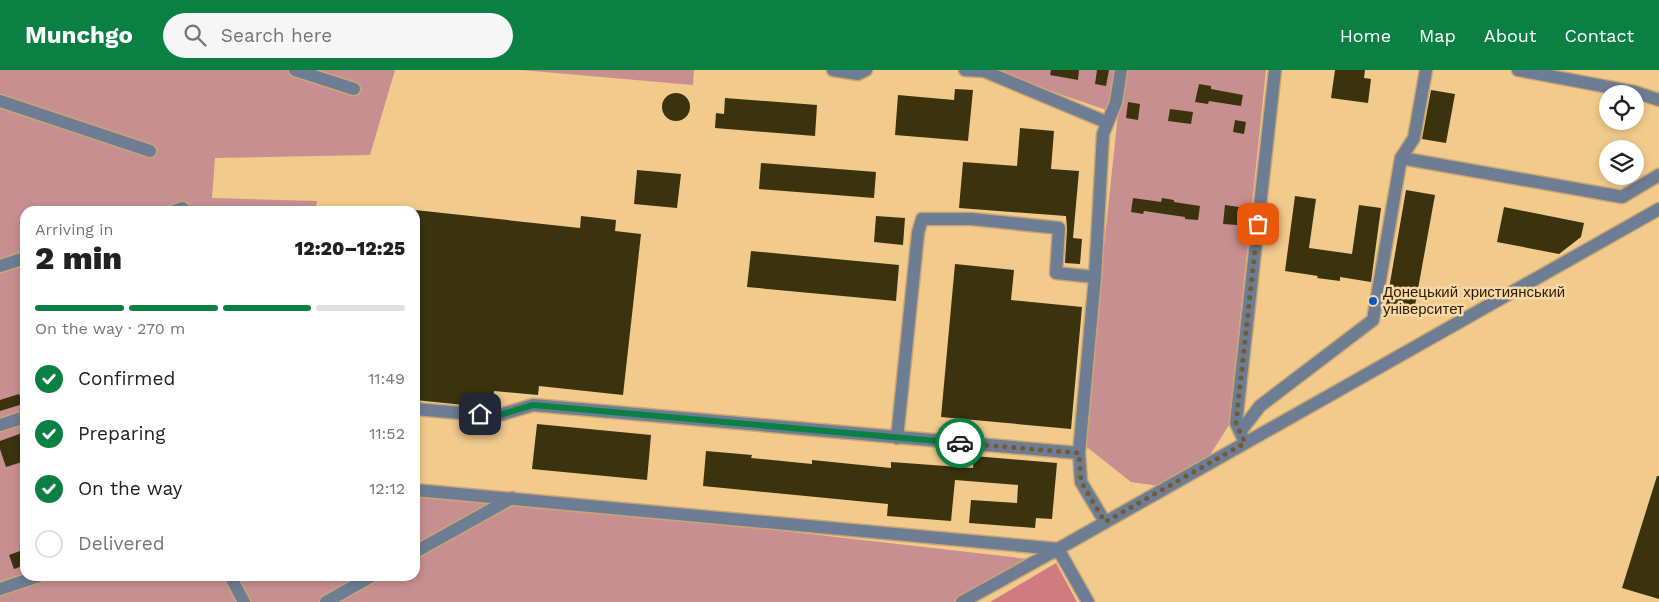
<!DOCTYPE html>
<html lang="en">
<head>
<meta charset="utf-8">
<style>
	:root { --surface:#fff; --page:#f6f6f6; --text:#202124; --muted:#757577; --line:#e0e0e0; --accent:#0b8043 }
	body { margin:0; font-family:"Work Sans",sans-serif; background:var(--page); color:var(--text); height:100vh; display:flex; flex-direction:column; font-size:19px; white-space:nowrap }
	* { box-sizing:border-box; margin:0 }
	p { font-size:16px; color:var(--muted) }
	.icon { flex:none; width:28px; height:28px; fill:none; stroke:currentColor; stroke-width:2; stroke-linecap:round; stroke-linejoin:round }
	.map { position:relative; flex:1; overflow:hidden }
	.sheet { position:absolute; left:20px; top:136px; width:400px; height:375px; display:flex; flex-direction:column; background:var(--surface); border-radius:15px; box-shadow:0 2px 8px #0003 }
	.sheet>* { flex:none }
	.fabs { position:absolute; left:1599px; top:15px; display:grid; gap:10px }
	.fabs a { display:grid; place-items:center; width:45px; height:45px; border-radius:50%; background:var(--surface); box-shadow:0 2px 8px #0003; font-size:25px }
	.pin { position:absolute; display:grid; place-items:center; width:42px; height:42px; color:#fff; margin:-21px; border-radius:10px; box-shadow:0 2px 8px #0006 }
	.courier { position:absolute; display:grid; place-items:center; width:50px; height:50px; margin:-25px; border:4px solid #0b8043; border-radius:50%; background:#fff; color:#222; box-shadow:0 1px 6px #0007 }
	.head em { font-style:normal; font-weight:800 }
	.head div { display:flex; flex-direction:column-reverse }
	.head { display:flex; align-items:center; justify-content:space-between; height:85px; padding:0 15px }
	h1 { font-size:32px; font-weight:800; line-height:38px }
	.bar { display:grid; grid-template-columns:repeat(4,1fr); gap:8px 5px; align-content:center; height:60px; padding:0 15px }
	.bar i { height:6px; border-radius:4px; background:var(--line) }
	.bar .active { background:var(--accent) }
	.bar p { grid-column:span 4 }
	ol { padding:0 15px; list-style:none }
	li { display:flex; align-items:center; gap:15px; height:55px }
	li p { margin-inline-start:auto }
	li .icon { padding:5px; border-radius:50%; background:var(--accent); color:#fff; stroke-width:4 }
	li:last-child { color:var(--muted) }
	li i { width:28px; height:28px; border:2px solid var(--line); border-radius:50% }
	header { display:flex; align-items:center; gap:30px; box-sizing:border-box; height:70px; padding:0 25px; background:var(--accent); color:#fff }
	header strong { font-size:24px }
	nav { display:flex; gap:28px; margin-inline-start:auto; font-size:18px }
	.search { width:350px; height:45px; background:var(--page); display:flex; align-items:center; gap:12px; box-sizing:border-box; padding:0 18px; border-radius:28px; color:var(--muted); font-size:19px }
	.map>svg:first-child { display:block }
</style>
</head>
<body>
<header>
<strong>Munchgo</strong>
<div class="search"><svg class="icon" aria-label="search" viewBox="0 0 24 24"><circle cx="10" cy="10" r="6"/><path d="M15 15l6 6"/></svg>Search here</div>
<nav><a>Home</a><a>Map</a><a>About</a><a>Contact</a></nav>
</header>
<div class="map">
<svg width="1659" height="532" viewBox="0 0 1659 532">
	<rect width="100%" height="100%" fill="#f2ca8c"/>
	<!-- green -->
	<path fill="#c88f90" d="M0 0H395L370 85 215 88 212 128 317 131 315 141H25V506H415V419L1028 489 954 532H0Z
		M521 0H694L693 15Z
		M989 0H1266L1229 355 1208 388 1159 416 1131 412 1083 374 1118 44Z"/>
	<!-- forest -->
	<path fill="#cf7b7f" d="M1056 493 1077 532H990Z"/>
	<!-- building -->
	<path fill="#3a330e" d="M1051 0H1079L1078 10 1050 5Z
		M1097 0H1109L1106 16 1095 14Z
		M1335 0H1365L1364 8 1371 9 1368 33 1331 28Z
		M1199 14 1211 16V19L1243 25 1241 36 1209 31 1208 34 1195 32Z
		M955 19 973 20 968 71 895 65 898 25 954 30Z
		M1431 20 1455 24 1446 73 1422 69Z
		M662 37a14 14 0 1 1 28 0a14 14 0 1 1-28 0Z
		M725 28 817 35 815 66 715 58 716 43 724 44Z
		M1128 32 1140 34 1138 50 1126 48Z
		M1170 39 1193 42 1191 54 1168 51Z
		M1235 50 1246 52 1244 64 1233 62Z
		M1020 58 1054 61 1051 99 1079 101 1073 168 1082 169 1080 194 1065 193 1067 159 1066 146 959 138 963 92 1017 96Z
		M761 93 876 102 874 128 759 119Z
		M637 100 681 104 677 138 634 134Z
		M1406 120 1435 125 1414 241 1386 236Z
		M1295 126 1316 129 1309 178 1352 184 1359 135 1381 138 1371 212 1340 207V211L1317 208 1318 206 1285 201Z
		M1133 128 1161 132 1162 128 1174 130V132L1200 136 1198 150 1185 149V147L1144 141 1143 144 1131 142Z
		M1225 135 1239 137 1237 155 1223 154Z
		M1504 137 1584 153 1581 167 1559 184 1497 172Z
		M415 140 580 158 581 146 616 150 615 161 641 164 623 325 539 316 538 325 494 321 493 338 415 330Z
		M876 146 905 148 903 175 874 172Z
		M751 181 899 195 896 231 747 217Z
		M955 194 1014 200 1011 230 1082 237 1071 359 941 347Z
		M19 324 23 334 0 341V330Z
		M537 354 651 365 647 410 532 399Z
		M25 362V391L6 397 0 379V371Z
		M706 381 752 385 751 388 812 394V390L891 398V392L973 398 974 386 1057 393 1052 449 1036 448 1035 458 969 453 971 430 1017 433 1018 415 955 410 951 451 887 446 888 434 703 416Z
		M1657 406H1659V529L1622 518Z
		M23 480 25 495 14 499 9 485Z"/>
	<g fill="none" stroke-linecap="round" stroke-linejoin="round">
		<defs>
			<path id="minor" d="M295 0 354 19
				M833 0 858 4 866 0
				M965 0 984 1 1106 52
				M1518 0 1635 22 1659 30
				M0 31 150 81
				M1401 88 1622 127 1659 105
				M174 141 183 138
				M0 196 25 188
				M415 339 496 346 533 335 1079 383
				M0 355 25 347
				M1240 362 1260 336 1373 250 1401 88 1414 68 1426 0
				M1242 366 1236 353 1275 0
				M897 368 918 163 922 149H971L1059 158 1056 203 1095 207
				M415 420 1058 479
				M1105 452 1081 412 1079 383 1095 207 1103 64 1116 32 1121 0
				M415 482 512 428
				M230 506 244 532
				M0 519 39 506
				M326 532 372 506
				M962 532 1058 479
				M1088 532 1058 479 1659 139"/>
		</defs>
		<!-- minor casing -->
		<use href="#minor" stroke="#caa771" stroke-width="15"/>
		<!-- minor -->
		<use href="#minor" stroke="#6d7d94" stroke-width="12"/>
	</g>
	<g fill="none" stroke-linecap="round" stroke-linejoin="round">
		<!-- done -->
		<path stroke="#715a34" stroke-width="5" stroke-dasharray="0 9" d="M960 373 1079 383 1081 412 1105 452 1245 373 1236 353 1258 154"/>
		<!-- route -->
		<path stroke="#0b8043" stroke-width="6" d="M480 344 496 346 533 335 960 373"/>
	</g>
	<!-- markers -->
	<circle fill="#015cc5" stroke="#f9d8a8" stroke-width="2" cx="1373" cy="231" r="5"/>
	<g text-anchor="middle" stroke-width="5" stroke-linejoin="round" paint-order="stroke">
		<!-- poi labels -->
		<g font-size="15" fill="#2c1d04" stroke="#f9d8a8" text-anchor="start">
			<text x="1383" y="227">Донецький християнський<tspan x="1383" dy="17">університет</tspan></text>
		</g>
	</g>
</svg>
<div class="fabs">
<a><svg class="icon" aria-label="locate" viewBox="0 0 24 24"><circle cx="12" cy="12" r="6"/><path d="M12 2v4M12 18v4M2 12h4M18 12h4"/></svg></a>
<a><svg class="icon" aria-label="layers" viewBox="0 0 24 24"><path d="M12 4l9 5-9 5-9-5zM3 14l9 5 9-5"/></svg></a>
</div>
<div class="pin" style="left:1258px;top:154px;background:#ea580c"><svg class="icon" aria-label="bag" viewBox="0 0 24 24"><path d="M5 8h14l-1 12H6zM9 8a3 3 0 0 1 6 0"/></svg></div>
<div class="pin" style="left:480px;top:344px;background:#1f2937"><svg class="icon" aria-label="home" viewBox="0 0 24 24"><path d="M3 11l9-7 9 7M6 9v11h12V9"/></svg></div>
<div class="courier" style="left:960px;top:373px"><svg class="icon" aria-label="car" viewBox="0 0 24 24"><path d="M5 17H2v-5l4-1 3-4h7l3 4 3 1v5h-3M9 17h6M6 11h13"/><circle cx="7" cy="17" r="2"/><circle cx="17" cy="17" r="2"/></svg></div>
<section class="sheet">
<div class="head"><div><h1>2 min</h1><p>Arriving in</p></div><em>12:20–12:25</em></div>
<div class="bar"><i class="active"></i><i class="active"></i><i class="active"></i><i></i><p>On the way · 270 m</p></div>
<ol>
<li><svg class="icon" aria-label="check" viewBox="0 0 24 24"><path d="M5 12l5 5 9-10"/></svg>Confirmed<p>11:49</p></li>
<li><svg class="icon" aria-label="check" viewBox="0 0 24 24"><path d="M5 12l5 5 9-10"/></svg>Preparing<p>11:52</p></li>
<li><svg class="icon" aria-label="check" viewBox="0 0 24 24"><path d="M5 12l5 5 9-10"/></svg>On the way<p>12:12</p></li>
<li><i></i>Delivered</li>
</ol>
</section>
</div>
</body>
</html>
